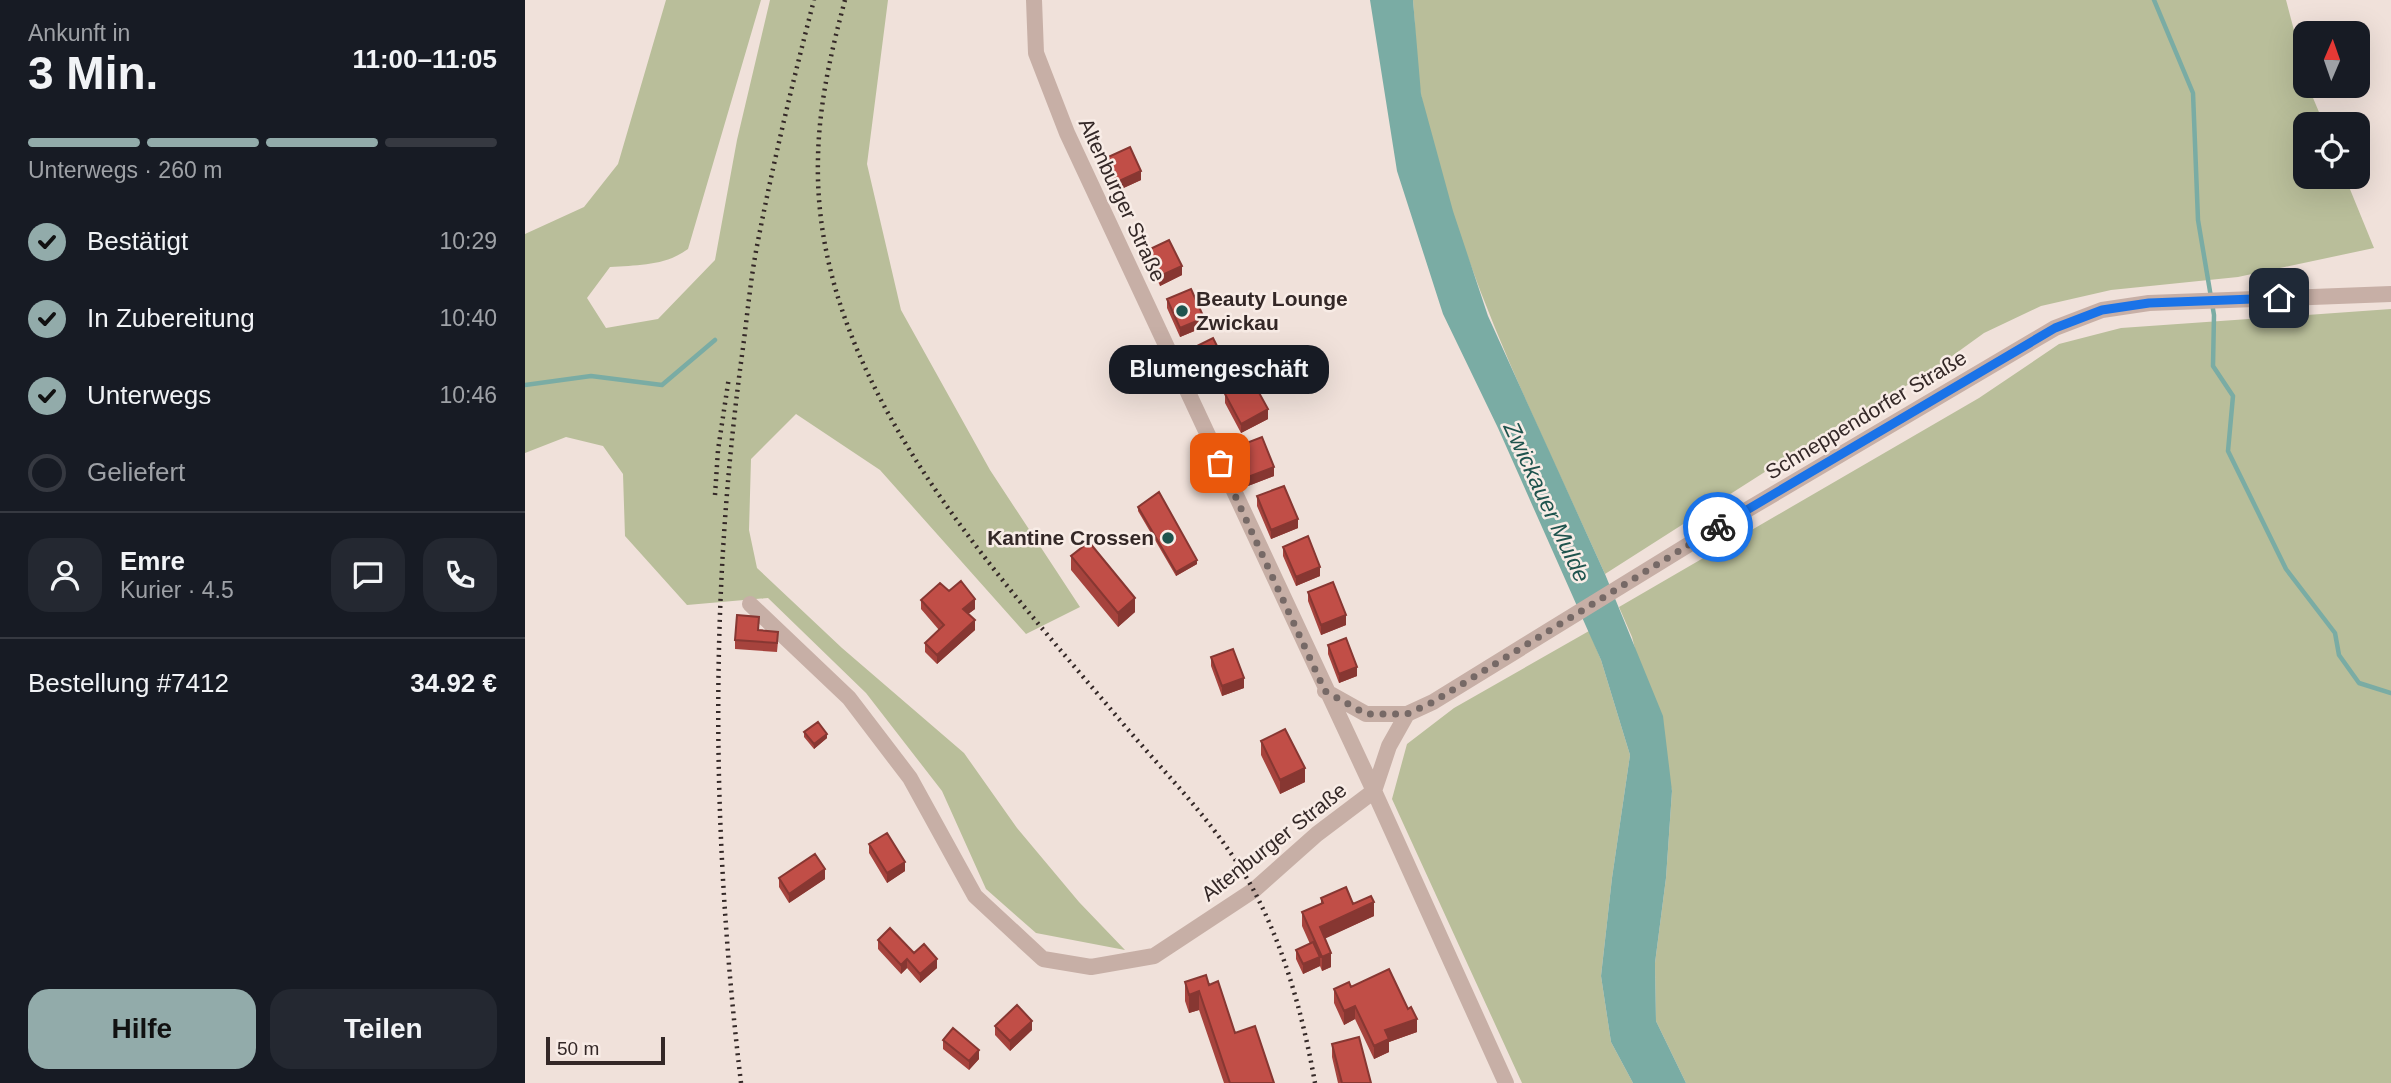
<!DOCTYPE html>
<html lang="de">
<head>
<meta charset="utf-8">
<style>
	:root { --surface:#171b24; --page:#242831; --text:#f1f3f6; --muted:#9ea1a6; --line:#363941; --accent:#92abaa }
	body { margin:0; font-family:Arial,sans-serif; background:var(--page); color:var(--text); height:100vh; display:flex; flex-direction:column; font-size:26px; white-space:nowrap }
	* { box-sizing:border-box; margin:0 }
	p { font-size:23px; color:var(--muted) }
	.icon { flex:none; width:38px; height:38px; fill:none; stroke:currentColor; stroke-width:2; stroke-linecap:round; stroke-linejoin:round }
	.map { position:relative; flex:1; overflow:hidden }
	.drawer { display:flex; flex-direction:column; background:var(--surface); width:525px }
	.drawer>* { flex:none }
	.needle { width:46px; rotate:2deg }
	.fabs { position:absolute; left:1768px; top:21px; display:grid; gap:14px }
	.fabs a { display:grid; place-items:center; width:77px; height:77px; border-radius:14px; background:var(--surface); box-shadow:0 7px 28px #0002; font-size:35px }
	.scale { position:absolute; left:21px; bottom:18px; width:119px; box-sizing:border-box; padding-left:7px; border:4px solid #342827; border-top:0; font-size:19px; line-height:24px; white-space:nowrap; color:#342827; -webkit-text-stroke:5px #f8ece6; paint-order:stroke }
	.pin { position:absolute; display:grid; place-items:center; width:60px; height:60px; color:#fff; margin:-30px; border-radius:14px; box-shadow:0 4px 10px #0006 }
	.courier { position:absolute; display:grid; place-items:center; width:70px; height:70px; margin:-35px; border:5px solid #1a73e8; border-radius:50%; background:#fff; color:#222; box-shadow:0 2px 9px #0007 }
	.bubble { position:absolute; height:49px; border-radius:21px; background:var(--surface); box-shadow:0 7px 28px #0002; font-size:23px; font-weight:700; line-height:49px; text-align:center }
	.headline em { font-style:normal; font-weight:700 }
	.headline div { display:flex; flex-direction:column-reverse }
	.headline { display:flex; align-items:center; justify-content:space-between; height:119px; padding:0 28px }
	h1 { font-size:46px; font-weight:700; line-height:52px }
	.bar { display:grid; grid-template-columns:repeat(4,1fr); gap:10px 7px; align-content:center; height:84px; padding:0 28px }
	.bar i { height:9px; border-radius:5px; background:var(--line) }
	.bar .active { background:var(--accent) }
	.bar p { grid-column:span 4 }
	.line { display:flex; align-items:center; gap:18px; padding:0 28px; border-top:2px solid var(--line) }
	.line div { flex:1 }
	.round { display:grid; place-items:center; flex:none; width:74px; height:74px; border-radius:21px; background:var(--page) }
	ol { padding:0 28px; list-style:none }
	li { display:flex; align-items:center; gap:21px; height:77px }
	li p { margin-inline-start:auto }
	li .icon { padding:7px; border-radius:50%; background:var(--accent); color:#111; stroke-width:4 }
	li:last-child { color:var(--muted) }
	li i { width:38px; height:38px; border:4px solid var(--line); border-radius:50% }
	.cta { display:flex; gap:14px; margin-top:auto; padding:14px 28px }
	.cta a { flex:1; height:80px; border-radius:21px; background:var(--accent); color:#111; font-size:28px; font-weight:700; line-height:80px; text-align:center }
	.cta a+a { background:var(--page); color:var(--text) }
	main { display:flex; flex:1; min-height:0 }
	.map>svg:first-child { display:block }
</style>
</head>
<body>
<main>
<section class="drawer">
<div class="headline"><div><h1>3 Min.</h1><p>Ankunft in</p></div><em>11:00–11:05</em></div>
<div class="bar"><i class="active"></i><i class="active"></i><i class="active"></i><i></i><p>Unterwegs · 260 m</p></div>
<ol>
<li><svg class="icon" aria-label="check" viewBox="0 0 24 24"><path d="M5 12l5 5 9-10"/></svg>Bestätigt<p>10:29</p></li>
<li><svg class="icon" aria-label="check" viewBox="0 0 24 24"><path d="M5 12l5 5 9-10"/></svg>In Zubereitung<p>10:40</p></li>
<li><svg class="icon" aria-label="check" viewBox="0 0 24 24"><path d="M5 12l5 5 9-10"/></svg>Unterwegs<p>10:46</p></li>
<li><i></i>Geliefert</li>
</ol>
<div class="line" style="height:126px"><a class="round"><svg class="icon" aria-label="person" viewBox="0 0 24 24"><circle cx="12" cy="8" r="4"/><path d="M4 21q1-7 8-7t8 7"/></svg></a><div><b>Emre</b><p>Kurier · 4.5</p></div><a class="round"><svg class="icon" aria-label="chat" viewBox="0 0 24 24"><path d="M4 5h16v11H9l-5 4z"/></svg></a><a class="round"><svg class="icon" aria-label="phone" viewBox="0 0 24 24"><path d="M5 4h4l2 5-3 2q2 4 5 5l2-3 5 2v4C11 20 4 13 5 4z"/></svg></a></div>
<div class="line" style="height:91px"><div>Bestellung #7412</div><b>34.92 €</b></div>
<div class="cta"><a>Hilfe</a><a>Teilen</a></div>
</section>
<div class="map">
<svg width="1866" height="1083" viewBox="0 0 1866 1083">
	<rect width="100%" height="100%" fill="#f0e1da"/>
	<!-- green -->
	<path fill="#b9be9a" d="M141 0H236L163 249C140 266 113 265 85 267L62 298 81 328 133 319 190 260 212 140 245 0H363L342 164 376 310 465 470 555 607 501 634 355 470 271 414 226 459 224 530 232 568 317 648 439 753 492 828 554 902 600 950 511 933 461 889 417 791 341 693 243 598 162 605 100 536 98 474 78 446 41 437 0 453V234L59 207 93 164Z
		M888 0H1761L1780 72V86H1783L1799 124H1780V177H1820L1849 248 1713 277 1586 290 1516 306 1459 333 1405 372 1315 424 1080 574C1010 419 931 264 896 95 890 65 891 31 888 0Z
		M1866 309V1083H1161L1131 1021 1130 963 1141 878 1147 791 1107 637 1094 607 1454 398 1534 344 1596 328Z
		M1064 631 1076 660 1105 755 1087 878 1076 976 1086 1042 1108 1083H997L867 799 882 744 929 708Z"/>
	<!-- water -->
	<path fill="#7aaca4" d="M845 0H888L896 94 928 211 963 316 1080 574 1138 716 1147 791 1141 878 1130 963 1131 1021 1161 1083H1108L1086 1042 1076 976 1087 878 1105 755 1076 660 973 428 918 314 872 171Z"/>
	<g fill="none" stroke-linecap="round" stroke-linejoin="round">
		<!-- stream -->
		<path stroke="#7aaca4" stroke-width="4.5" d="M1629 0 1668 93 1673 220 1689 315 1688 366 1708 396 1703 451 1761 569 1810 633 1814 655 1834 683 1866 693
			M0 385 66 376 137 385 190 340"/>
		<!-- minor -->
		<path stroke="#c7afa6" stroke-width="16" d="M509 0 511 53 542 133 849 791 981 1083
			M225 604 324 698 385 778 450 896 518 959 566 967 629 956 729 890 792 834 849 791
			M800 691 841 714H882
			M849 791 864 746 882 714 908 702 1176 537 1530 328 1577 310 1624 303 1866 294"/>
		<!-- rail -->
		<path stroke="#342827" stroke-width="4.5" stroke-dasharray="2 5" stroke-linecap="butt" d="M320 0C306 52 294 104 293 158 287 376 463 564 594 719 641 775 692 824 728 889 760 949 778 1016 790 1083
			M190 495 193 450 204 377
			M216 1083C187 840 184 597 217 355 222 319 225 282 232 246 248 163 268 81 289 0"/>
	</g>
	<!-- wall -->
	<path fill="#a6433d" d="M581 158 616 180 592 191 581 167Z
		M623 250 657 275 635 286 623 259Z
		M642 299 679 327 655 337 642 308Z
		M668 348 703 377 683 387 668 357Z
		M700 394 743 419 716 433 700 403Z
		M711 447 749 476 723 486 711 456Z
		M680 471 692 483 685 486 680 475Z
		M732 496 773 528 746 539 732 506Z
		M613 507 672 564 651 576 613 511Z
		M758 547 795 576 771 586 758 556Z
		M546 556 610 612 593 627 546 570Z
		M424 591 450 609 443 614 450 630 412 664 400 652V643L414 630 396 609V600Z
		M783 592 821 625 796 635 783 601Z
		M233 630 253 641 252 652 210 649V640Z
		M803 645 832 676 814 683 803 654Z
		M686 657 719 688 697 696 686 666Z
		M279 732 302 738 289 749 279 737Z
		M736 741 780 782 755 794 736 755Z
		M344 844 380 871 362 883 344 853Z
		M254 878 300 879 264 903 254 887Z
		M796 898 849 916 800 938 806 967 797 971 795 966 778 974 771 959V950L785 944 777 926V912L796 904Z
		M353 940 389 953 412 968 395 983 382 968 376 974 353 949Z
		M660 982 684 985 710 1033 749 1083H699L674 1010 664 1013 660 1001Z
		M826 987 892 1032 864 1042V1052L849 1059 830 1019 819 1025 809 1003V989Z
		M470 1026 507 1030 485 1051 470 1035Z
		M418 1040 454 1059 444 1070 418 1049Z
		M807 1044 846 1083H813L807 1057Z"/>
	<!-- shaded-wall -->
	<path fill="#873732" d="M616 171V180L592 191V182Z
		M657 266V275L635 286V276Z
		M679 318V327L655 337V328Z
		M703 368V377L683 387V378Z
		M743 409V419L716 433V424Z
		M749 467V476L723 486V477Z
		M692 479V483L685 486V482Z
		M773 519V528L746 539V530Z
		M672 560V564L651 576V572Z
		M795 567V576L771 586V577Z
		M610 598V612L593 627V613Z
		M450 599V609L438 618V609Z
		M821 615V625L796 635V625Z
		M450 620V630L412 664V655Z
		M832 667V676L814 683V674Z
		M719 678V688L697 696V686Z
		M302 734V738L289 749V744Z
		M780 768V782L755 794V780Z
		M380 862V871L362 883V873Z
		M300 869V879L264 903V894Z
		M849 902V916L795 941V927Z
		M806 953V967L797 971V957Z
		M795 957V966L778 974V964Z
		M382 959V968L376 974V965Z
		M412 959V968L395 983V974Z
		M674 991V1010L664 1013V995Z
		M830 1006V1019L819 1025V1011Z
		M892 1019V1032L864 1042V1052L849 1059V1046L860 1030Z
		M507 1021V1030L485 1051V1041Z
		M454 1050V1059L444 1070V1061Z"/>
	<!-- building -->
	<path fill="#c14e47" stroke="#873732" stroke-width="2" d="M605 147 616 171 592 182 581 158Z
		M644 240 657 266 635 276 623 250Z
		M666 289 679 318 655 328 642 299Z
		M688 338 703 368 683 378 668 348Z
		M727 380 743 409 716 424 700 394Z
		M737 437 749 467 723 477 711 447Z
		M688 467 692 479 685 482 680 471Z
		M759 486 773 519 746 530 732 496Z
		M634 492 672 560 651 572 613 507Z
		M783 536 795 567 771 577 758 547Z
		M564 542 610 598 593 613 546 556Z
		M436 581 450 599 438 609 450 620 412 655 400 643 419 625 396 600 415 583 424 591Z
		M808 582 821 615 796 625 783 592Z
		M212 615 234 617 233 630 253 632 252 643 210 640Z
		M821 638 832 667 814 674 803 645Z
		M708 649 719 678 697 686 686 657Z
		M293 722 302 734 289 744 279 732Z
		M760 729 780 768 755 780 736 741Z
		M362 833 380 862 362 873 344 844Z
		M290 854 300 869 264 894 254 878Z
		M821 887 828 904 846 896 849 902 795 927 806 953 797 957 777 912 798 903 796 898Z
		M365 928 389 953 399 944 412 959 395 974 382 959 376 965 353 940Z
		M788 942 795 957 778 964 771 950Z
		M864 969 883 1009 886 1007 892 1019 860 1030 864 1039 849 1046 830 1006 819 1011 809 989 824 982 826 987Z
		M681 975 684 985 693 981 710 1033 730 1026 749 1083H705L674 991 664 995 660 982Z
		M492 1005 507 1021 485 1041 470 1026Z
		M428 1028 454 1050 444 1061 418 1040Z
		M834 1037 846 1083H817L807 1044Z"/>
	<g fill="none" stroke-linecap="round" stroke-linejoin="round">
		<!-- done -->
		<path stroke="#766966" stroke-width="7" stroke-dasharray="0 12.6" d="M695 463 800 691 841 714H882L908 702 1193 527"/>
		<!-- route -->
		<path stroke="#1a73e8" stroke-width="9" d="M1193 527 1530 328 1577 310 1624 303 1754 298"/>
	</g>
	<!-- markers -->
	<g fill="#1e534d" stroke="#f8ece6" stroke-width="2.5">
		<circle cx="657" cy="311" r="7"/>
		<circle cx="643" cy="538" r="7"/>
	</g>
	<g text-anchor="middle" stroke-width="5" stroke-linejoin="round" paint-order="stroke">
		<!-- street labels -->
		<g font-size="21" fill="#342827" stroke="#f8ece6">
			<text transform="translate(597 200) rotate(65)" y="7">Altenburger Straße</text>
			<text transform="translate(1341 415) rotate(-31)" y="7">Schneppendorfer Straße</text>
			<text transform="translate(749 842) rotate(-38)" y="7">Altenburger Straße</text>
		</g>
		<!-- poi labels -->
		<g font-size="21" font-weight="bold" fill="#342827" stroke="#f8ece6" text-anchor="start">
			<text x="671" y="306">Beauty Lounge<tspan x="671" dy="24">Zwickau</tspan></text>
			<text x="629" y="545" text-anchor="end">Kantine Crossen</text>
		</g>
		<!-- water labels -->
		<g font-size="23" font-style="italic" fill="#1e534d" stroke="#f8ece6">
			<text transform="translate(1022 502) rotate(65)" y="8">Zwickauer Mulde</text>
		</g>
	</g>
</svg>
<div class="fabs">
<a><svg class="needle" viewBox="-14 -14 28 28"><path d="M0-13l5 13h-10z" fill="#e53935"/><path d="M0 13l5-13h-10z" fill="#9ea1a6"/></svg></a>
<a><svg class="icon" aria-label="locate" viewBox="0 0 24 24"><circle cx="12" cy="12" r="6"/><path d="M12 2v4M12 18v4M2 12h4M18 12h4"/></svg></a>
</div>
<div class="scale">50 m</div>
<div class="pin" style="left:695px;top:463px;background:#ea580c"><svg class="icon" aria-label="bag" viewBox="0 0 24 24"><path d="M5 8h14l-1 12H6zM9 8a3 3 0 0 1 6 0"/></svg></div>
<div class="pin" style="left:1754px;top:298px;background:#1f2937"><svg class="icon" aria-label="home" viewBox="0 0 24 24"><path d="M3 11l9-7 9 7M6 9v11h12V9"/></svg></div>
<div class="courier" style="left:1193px;top:527px"><svg class="icon" aria-label="bike" viewBox="0 0 24 24"><circle cx="6" cy="16" r="4"/><circle cx="18" cy="16" r="4"/><path d="M6 16l4-8h5l3 8M10 8l3 8H6M13 5h3"/></svg></div>
<div class="bubble" style="left:584px;top:345px;width:220px">Blumengeschäft</div>
</div>
</main>
</body>
</html>
